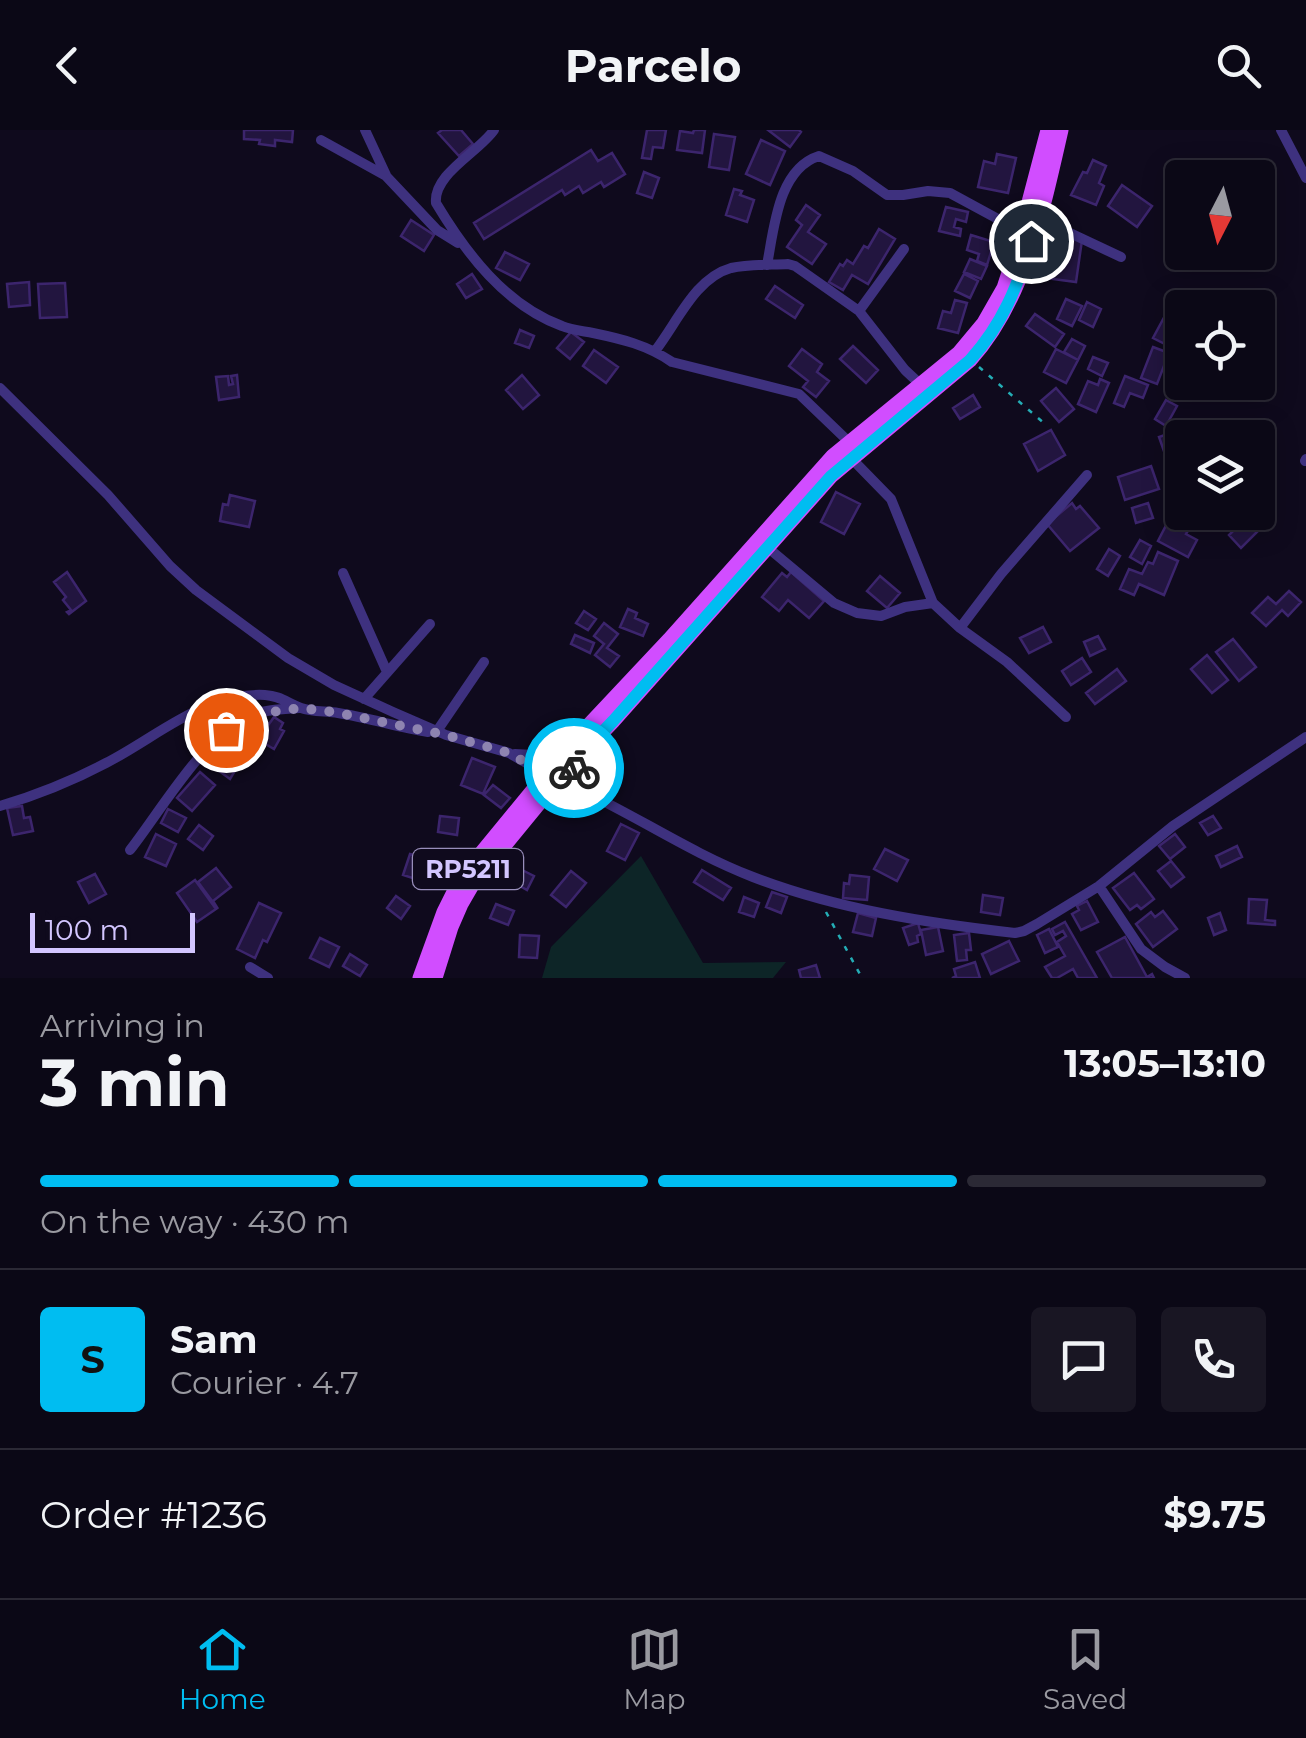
<!DOCTYPE html>
<html lang="en">
<head>
<meta charset="utf-8">
<style>
	:root { --surface:#0b0816; --page:#191623; --text:#f1f3f6; --muted:#9a9aa1; --line:#2b2935; --accent:#00bdf1 }
	body { margin:0; font-family:Montserrat,sans-serif; background:var(--page); color:var(--text); height:100vh; display:flex; flex-direction:column; font-size:38px; white-space:nowrap }
	* { box-sizing:border-box; margin:0 }
	p { font-size:32px; color:var(--muted) }
	.icon { flex:none; width:55px; height:55px; fill:none; stroke:currentColor; stroke-width:2; stroke-linecap:round; stroke-linejoin:round }
	.map { position:relative; height:848px; overflow:hidden }
	.side { display:flex; flex-direction:column; background:var(--surface); flex:1 }
	.side>* { flex:none }
	.needle { width:65px; rotate:186deg }
	.buttons { position:absolute; left:1165px; top:30px; display:grid; gap:20px }
	.buttons a { display:grid; place-items:center; width:110px; height:110px; border-radius:10px; background:var(--surface); box-shadow:0 5px 25px #0003,0 0 0 2px var(--line); font-size:50px }
	.scale { position:absolute; left:30px; bottom:25px; width:165px; box-sizing:border-box; padding-left:10px; border:5px solid #d3c6ff; border-top:0; font-size:28px; line-height:35px; white-space:nowrap; color:#d3c6ff; -webkit-text-stroke:8px #0f0a1d; paint-order:stroke }
	.pin { position:absolute; display:grid; place-items:center; width:85px; height:85px; color:#fff; margin:-42px; border:5px solid #fff; border-radius:50%; box-shadow:0 2px 10px #0007 }
	.courier { position:absolute; display:grid; place-items:center; width:100px; height:100px; margin:-50px; border:8px solid #00bdf1; border-radius:50%; background:#fff; color:#222; box-shadow:0 2px 12px #0007 }
	.head em { font-style:normal; font-weight:700 }
	.head div { display:flex; flex-direction:column-reverse }
	.head { display:flex; align-items:center; justify-content:space-between; height:170px; padding:0 40px }
	h1 { font-size:65px; font-weight:700; line-height:75px }
	.bar { display:grid; grid-template-columns:repeat(4,1fr); gap:15px 10px; align-content:center; height:120px; padding:0 40px }
	.bar i { height:12px; border-radius:8px; background:var(--line) }
	.bar .selected { background:var(--accent) }
	.bar p { grid-column:span 4 }
	.line { display:flex; align-items:center; gap:25px; padding:0 40px; border-top:2px solid var(--line) }
	.line div { flex:1 }
	.round { display:grid; place-items:center; flex:none; width:105px; height:105px; border-radius:10px; background:var(--page) }
	header { display:flex; justify-content:space-between; align-items:center; height:130px; padding:0 40px; background:var(--surface); font-size:45px; font-weight:700 }
	.tab-bar { display:flex; justify-content:space-around; align-items:center; height:140px; border-top:2px solid var(--line); background:var(--surface); font-size:28px; color:var(--muted) }
	.tab-bar a { display:grid; justify-items:center; gap:5px }
	.tab-bar .selected { color:var(--accent) }
	.map>svg:first-child { display:block }
</style>
</head>
<body>
<header><svg class="icon" aria-label="back" viewBox="0 0 24 24"><path d="M15 5l-7 7 7 7"/></svg>Parcelo<svg class="icon" aria-label="search" viewBox="0 0 24 24"><circle cx="10" cy="10" r="6"/><path d="M15 15l6 6"/></svg></header>
<div class="map">
<svg width="1306" height="848" viewBox="0 0 1306 848">
	<rect width="100%" height="100%" fill="#0f0a1d"/>
	<!-- green -->
	<path fill="#0d2527" d="M641 726 703 833 786 832 773 848H542L551 817Z"/>
	<!-- building -->
	<path fill="#22153f" stroke="#3c256d" stroke-width="2.5" d="M244 0H293L292 12 275 10V16L259 14 260 10 244 9Z
		M442 0H461L473 14 459 26 438 3Z
		M647 0H666L663 18 653 17 651 29 642 28Z
		M694 0H705L702 23 677 20 680 1 693 3Z
		M768 0H799L801 2 790 17Z
		M714 4 735 7 729 40 709 37Z
		M761 10 785 21 770 55 746 44Z
		M591 20 598 31 612 23 625 44 604 57 601 52 583 63 579 56 565 65 562 60 484 109 474 93Z
		M997 24 1016 28 1008 63 978 57 984 31 995 34Z
		M1093 30 1106 36 1099 53 1104 56 1096 75 1071 65 1083 42 1087 43Z
		M644 42 659 48 652 68 637 63Z
		M1122 55 1152 76 1137 97 1108 76Z
		M734 59 742 61 740 65 754 70 747 92 726 85Z
		M806 75 820 85 808 102 826 114 812 134 787 117 802 95 796 90Z
		M946 77 968 82 966 92 956 89 954 97 961 99 960 106 939 101Z
		M411 90 434 105 424 121 401 106Z
		M879 99 895 109 868 154 852 145 843 160 829 152 840 134 843 136 847 130 853 134 864 116 868 118Z
		M971 105 994 112 987 135 977 131 979 124 967 120Z
		M1063 107 1082 110 1076 152 1045 148 1047 133 1059 135Z
		M505 122 529 134 520 150 496 138Z
		M970 129 987 136 981 149 964 142Z
		M472 144 482 159 466 168 457 154Z
		M964 144 978 151 970 168 955 161Z
		M29 152 30 175 9 177 7 154Z
		M65 153 67 187 40 188 38 154Z
		M775 156 803 175 795 188 766 169Z
		M1066 169 1082 176 1072 196 1057 189Z
		M955 170 967 173 958 203 938 198 943 181 951 183Z
		M1087 172 1101 179 1093 197 1079 190Z
		M1167 182 1182 191V200L1173 218 1153 208Z
		M1035 184 1064 204 1055 217 1026 196Z
		M520 200 534 206 529 218 515 213Z
		M571 202 584 212 570 229 557 218Z
		M1072 209 1085 216 1078 230 1064 222Z
		M853 216 878 240 866 253 840 229Z
		M1153 217 1169 223 1157 254 1141 248Z
		M802 219 822 234 817 242 829 251 816 267 803 257 808 251 789 236Z
		M1056 219 1078 230 1066 253 1044 242Z
		M594 220 618 237 606 253 583 236Z
		M1093 227 1108 233 1102 246 1088 239Z
		M1174 239 1182 243 1176 260 1166 256Z
		M237 245 239 267 219 270 216 247 228 246 229 255 233 254 231 246Z
		M522 245 539 265 523 279 506 260Z
		M1125 246 1148 255 1143 268 1130 263 1124 277 1114 273Z
		M1100 249 1109 253 1096 282 1078 274 1088 251 1098 255Z
		M1056 258 1074 279 1059 292 1041 271Z
		M973 265 980 277 960 289 953 278Z
		M1166 270 1177 276 1166 296 1155 289Z
		M1232 296 1235 308H1208L1207 302Z
		M1051 300 1065 325 1038 341 1024 314Z
		M1176 301 1182 318V357L1175 360 1165 334 1174 330 1172 325 1166 327 1159 307Z
		M1151 336 1159 359 1125 370 1118 347Z
		M836 362 860 374 844 404 821 392Z
		M230 365 255 371 249 397 220 391 223 374 228 375Z
		M1072 373 1076 379 1080 376 1099 398 1070 421 1047 394Z
		M1148 373 1153 388 1136 393 1132 378Z
		M1177 374 1182 377V382L1197 385 1186 404 1197 410 1188 427 1158 411Z
		M1245 389 1257 402 1241 418 1229 405Z
		M1140 410 1151 416 1142 434 1130 427Z
		M1109 419 1120 426 1108 446 1097 439Z
		M1158 422 1178 431 1164 465 1139 454 1134 465 1120 459 1129 439 1142 444 1148 432 1153 434Z
		M67 442 86 471 69 484 67 482 71 480 63 470 66 467 54 452Z
		M791 442 824 471 809 488 788 470 779 481 762 467 782 443 787 447Z
		M880 446 900 463 887 478 867 461Z
		M1289 461 1301 472 1288 486 1282 480 1266 496 1252 483 1268 467 1276 474Z
		M628 479 637 483 635 488 648 494 643 506 620 497Z
		M584 481 596 489 588 500 576 493Z
		M604 493 618 504 607 518 619 526 610 537 595 525 604 514 594 506Z
		M1043 497 1051 512 1029 523 1020 508Z
		M575 505 594 513 590 523 571 514Z
		M1098 506 1105 519 1090 526 1084 512Z
		M1233 509 1256 537 1239 551 1216 522Z
		M1207 525 1228 550 1212 563 1191 539Z
		M1082 528 1091 542 1071 555 1062 541Z
		M1117 539 1126 551 1095 574 1086 563Z
		M274 587 283 593 280 599 284 601 274 619 250 605 260 589 269 594Z
		M227 621 241 631 230 649 215 638Z
		M472 628 495 637 483 664 461 655Z
		M200 642 215 655 192 681 177 668Z
		M493 655 510 668 501 678 484 665Z
		M22 676 24 688 30 687 33 701 13 705 7 678Z
		M168 679 186 688 178 702 161 693Z
		M440 686 459 688 457 705 438 702Z
		M1213 686 1221 698 1208 705 1200 693Z
		M621 694 639 703 625 730 607 721Z
		M199 695 213 706 203 720 188 709Z
		M156 704 176 714 166 736 145 727Z
		M1175 704 1185 717 1170 729 1159 716Z
		M1237 716 1242 727 1221 737 1216 726Z
		M885 719 908 730 897 751 874 739Z
		M410 724 421 727 419 733 430 737 425 752 403 745Z
		M1171 731 1184 747 1171 757 1158 741Z
		M216 738 231 757 213 771 218 779 198 752Z
		M518 738 534 746 527 760 520 756 522 752 513 748Z
		M702 740 731 758 723 770 694 752Z
		M571 741 586 753 566 777 551 765Z
		M1134 743 1154 769 1141 779 1137 775 1130 780 1113 758Z
		M95 744 106 764 89 773 78 752Z
		M850 745 869 747 867 770 843 768 844 753 849 754Z
		M195 750 216 779 197 792 177 763Z
		M772 762 787 767 781 783 766 777Z
		M983 765 1003 768 1000 785 981 782Z
		M396 766 410 776 401 789 387 778Z
		M744 767 759 773 754 787 739 782Z
		M1249 769 1267 770 1265 790 1275 791V795L1248 793Z
		M1087 771 1098 792 1081 800 1072 784 1079 780 1077 776Z
		M259 773 281 783 267 812 263 810 255 828 237 819Z
		M496 774 514 781 508 795 490 788Z
		M1163 781 1177 799 1153 817 1136 794 1151 782 1155 787Z
		M858 783 876 788 872 806 853 802Z
		M1220 783 1226 800 1214 805 1208 788Z
		M1065 792 1097 848H1078L1073 839 1057 848H1052L1045 837 1065 826 1057 812 1066 806 1063 801 1055 805 1052 799Z
		M918 793 921 804 917 806 918 812 909 815 903 798Z
		M938 797 943 821 926 825 921 800Z
		M1049 799 1058 817 1045 823 1037 805Z
		M969 803 971 820H966L967 830 957 831 954 805Z
		M520 805 539 806 537 828 519 827Z
		M1125 807 1147 847 1152 844 1154 848H1112L1097 822Z
		M320 808 339 817 329 837 310 828Z
		M1009 811 1019 831 991 844 982 824Z
		M350 824 367 835 360 846 343 836Z
		M975 832 980 848H952L956 846 954 839Z
		M816 835 820 848H801L799 840Z"/>
	<g fill="none" stroke-linecap="round" stroke-linejoin="round">
		<!-- path -->
		<path stroke="#24adb5" stroke-width="2.5" stroke-dasharray="5 8" stroke-linecap="butt" d="M979 237 1045 294
			M826 782 862 848"/>
		<!-- street -->
		<path stroke="#3e317f" stroke-width="10" d="M365 0 386 45
			M494 0C479 22 433 44 436 73 466 123 505 175 562 196 571 200 583 201 593 203 622 209 647 215 672 232L799 264 848 311
			M1281 0 1306 48
			M321 10 386 46 437 100 458 113
			M1038 88 1121 127
			M904 119 859 181 905 240 920 254
			M767 135C774 99 778 39 819 26L853 41 887 65H903L928 61 950 63 1022 102
			M655 221C677 193 695 148 731 138 749 134 770 135 788 134L795 136 859 181
			M0 258 108 365 170 436 196 460 288 528 334 555 393 582 446 605 509 623 542 642
			M851 328 891 369 933 473 960 498 1001 444 1087 345
			M1305 331 1306 329
			M767 417 834 473 857 483 881 486 905 477 933 473
			M343 443 387 542
			M960 498 1007 532 1066 587
			M364 569 430 494
			M437 601 484 532
			M515 624 553 626
			M568 654C631 682 688 722 753 747 836 779 927 793 1015 803L1024 801 1037 794 1099 756 1173 696 1306 607
			M0 676C37 665 72 651 106 633 157 607 204 562 265 565 281 566 287 573 301 578 312 582 327 581 338 583 369 588 398 597 428 602
			M130 720C160 682 207 601 251 585 266 579 284 579 299 578
			M1099 756 1141 819 1165 837 1185 848
			M250 837 268 848"/>
		<!-- primary -->
		<path stroke="#d14dff" stroke-width="15" d="M561 625 573 633 575 643C567 661 548 661 542 642 544 630 550 626 561 625L669 510 833 326 959 223 984 193 1004 158 1017 118 1048 0
			M573 633 613 591 831 346 970 230C1025 169 1043 78 1061 0
			M420 848 444 782 461 748 544 647
			M435 848 451 797 461 774 472 755 553 656"/>
	</g>
	<g fill="none" stroke-linecap="round" stroke-linejoin="round">
		<!-- done -->
		<path stroke="#8e84b0" stroke-width="10" stroke-dasharray="0 18" d="M226 600 252 585 300 578 334 582 446 605 509 623 542 642C549 662 573 660 574 638"/>
		<!-- route -->
		<path stroke="#00bdf1" stroke-width="12" d="M574 638 573 633 613 591 831 346 970 230C1002 195 1018 156 1031 111"/>
	</g>
	<g text-anchor="middle" stroke-width="8" stroke-linejoin="round" paint-order="stroke">
		<!-- shield labels -->
		<rect fill="#0f0a1d" stroke="#988ebb" stroke-width="2.5" x="413" y="719" width="110" height="40" rx="8"/>
		<g font-size="25" font-weight="bold" fill="#d3c6ff">
			<text x="468" y="748">RP5211</text>
		</g>
	</g>
</svg>
<div class="buttons">
<a><svg class="needle" viewBox="-14 -14 28 28"><path d="M0-13l5 13h-10z" fill="#e53935"/><path d="M0 13l5-13h-10z" fill="#9a9aa1"/></svg></a>
<a><svg class="icon" aria-label="locate" viewBox="0 0 24 24"><circle cx="12" cy="12" r="6"/><path d="M12 2v4M12 18v4M2 12h4M18 12h4"/></svg></a>
<a><svg class="icon" aria-label="layers" viewBox="0 0 24 24"><path d="M12 4l9 5-9 5-9-5zM3 14l9 5 9-5"/></svg></a>
</div>
<div class="scale">100 m</div>
<div class="pin" style="left:226px;top:600px;background:#ea580c"><svg class="icon" aria-label="bag" viewBox="0 0 24 24"><path d="M5 8h14l-1 12H6zM9 8a3 3 0 0 1 6 0"/></svg></div>
<div class="pin" style="left:1031px;top:111px;background:#1f2937"><svg class="icon" aria-label="home" viewBox="0 0 24 24"><path d="M3 11l9-7 9 7M6 9v11h12V9"/></svg></div>
<div class="courier" style="left:574px;top:638px"><svg class="icon" aria-label="bike" viewBox="0 0 24 24"><circle cx="6" cy="16" r="4"/><circle cx="18" cy="16" r="4"/><path d="M6 16l4-8h5l3 8M10 8l3 8H6M13 5h3"/></svg></div>
</div>
<section class="side">
<div class="head"><div><h1>3 min</h1><p>Arriving in</p></div><em>13:05–13:10</em></div>
<div class="bar"><i class="selected"></i><i class="selected"></i><i class="selected"></i><i></i><p>On the way · 430 m</p></div>
<div class="line" style="height:180px"><b class="round" style="background:var(--accent);color:#111">S</b><div><b>Sam</b><p>Courier · 4.7</p></div><a class="round"><svg class="icon" aria-label="chat" viewBox="0 0 24 24"><path d="M4 5h16v11H9l-5 4z"/></svg></a><a class="round"><svg class="icon" aria-label="phone" viewBox="0 0 24 24"><path d="M5 4h4l2 5-3 2q2 4 5 5l2-3 5 2v4C11 20 4 13 5 4z"/></svg></a></div>
<div class="line" style="height:130px"><div>Order #1236</div><b>$9.75</b></div>
</section>
<nav class="tab-bar">
<a class="selected"><svg class="icon" aria-label="home" viewBox="0 0 24 24"><path d="M3 11l9-7 9 7M6 9v11h12V9"/></svg>Home</a>
<a><svg class="icon" aria-label="map" viewBox="0 0 24 24"><path d="M3 6l6-2 6 2 6-2v14l-6 2-6-2-6 2zM9 4v14M15 6v14"/></svg>Map</a>
<a><svg class="icon" aria-label="saved" viewBox="0 0 24 24"><path d="M7 4h10v16l-5-4-5 4z"/></svg>Saved</a>
</nav>
</body>
</html>
